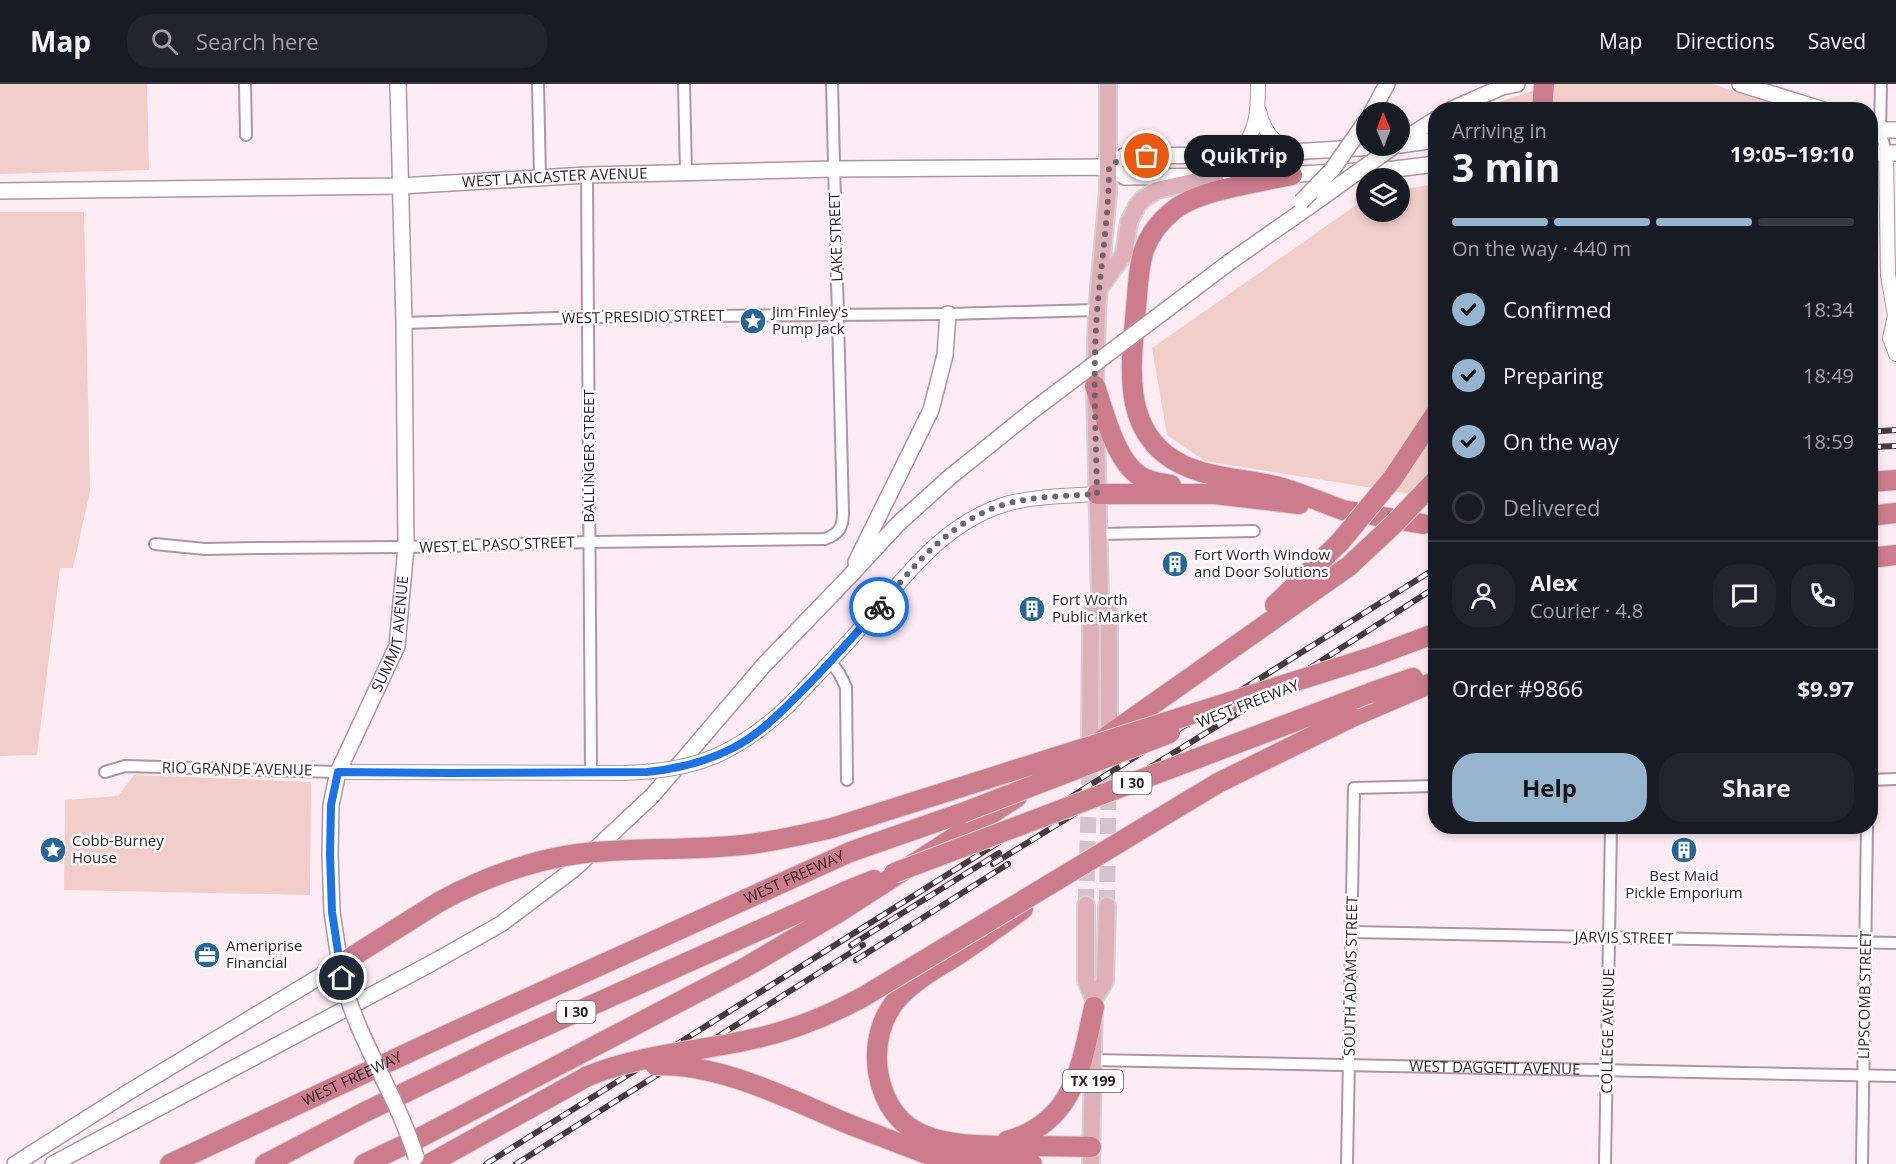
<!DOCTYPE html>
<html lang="en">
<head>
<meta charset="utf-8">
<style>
	:root { --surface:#171b24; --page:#20242c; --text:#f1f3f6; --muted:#9ea1a6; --line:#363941; --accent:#95b4ce }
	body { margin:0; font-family:"Open Sans",sans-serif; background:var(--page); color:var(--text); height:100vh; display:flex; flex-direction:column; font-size:22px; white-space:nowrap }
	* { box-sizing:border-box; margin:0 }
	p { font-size:20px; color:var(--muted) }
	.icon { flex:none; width:33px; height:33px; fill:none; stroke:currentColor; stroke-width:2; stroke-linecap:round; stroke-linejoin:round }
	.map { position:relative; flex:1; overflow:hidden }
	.details { position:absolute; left:1428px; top:18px; width:450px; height:732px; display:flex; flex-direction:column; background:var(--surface); border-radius:24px; box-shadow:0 3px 9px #0003 }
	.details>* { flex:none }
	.needle { width:39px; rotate:359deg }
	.buttons { position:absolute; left:1356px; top:18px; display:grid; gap:12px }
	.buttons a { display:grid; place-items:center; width:54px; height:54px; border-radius:50%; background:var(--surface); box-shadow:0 3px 9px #0003; font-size:30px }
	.pin { position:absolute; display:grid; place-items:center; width:51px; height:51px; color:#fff; margin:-26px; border:3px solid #fff; border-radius:50%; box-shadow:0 2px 6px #0007 }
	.courier { position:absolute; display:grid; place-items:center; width:60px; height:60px; margin:-30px; border:4px solid #1a73e8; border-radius:50%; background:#fff; color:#222; box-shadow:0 2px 8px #0007 }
	.bubble { position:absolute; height:42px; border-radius:21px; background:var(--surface); box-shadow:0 3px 9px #0003; font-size:20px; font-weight:700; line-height:42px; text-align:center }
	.headline em { font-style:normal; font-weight:700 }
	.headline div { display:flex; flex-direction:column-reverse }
	.headline { display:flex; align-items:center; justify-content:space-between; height:102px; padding:0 24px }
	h1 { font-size:39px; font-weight:700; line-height:45px }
	.bar { display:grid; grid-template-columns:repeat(4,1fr); gap:9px 6px; align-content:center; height:72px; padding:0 24px }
	.bar i { height:8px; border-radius:4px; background:var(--line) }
	.bar .on { background:var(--accent) }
	.bar p { grid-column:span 4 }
	.line { display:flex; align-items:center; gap:15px; padding:0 24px; border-top:2px solid var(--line) }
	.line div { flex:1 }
	.round { display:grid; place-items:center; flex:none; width:63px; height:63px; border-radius:24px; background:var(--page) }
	ol { padding:0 24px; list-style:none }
	li { display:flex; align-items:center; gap:18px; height:66px }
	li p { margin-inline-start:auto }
	li .icon { padding:6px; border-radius:50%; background:var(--accent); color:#111; stroke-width:4 }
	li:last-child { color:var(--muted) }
	li i { width:33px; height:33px; border:3px solid var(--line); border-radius:50% }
	.primary-button { display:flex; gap:12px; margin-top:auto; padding:12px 24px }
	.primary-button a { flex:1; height:69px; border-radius:24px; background:var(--accent); color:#111; font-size:24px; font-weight:700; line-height:69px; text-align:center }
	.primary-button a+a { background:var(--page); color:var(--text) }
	header { display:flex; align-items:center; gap:36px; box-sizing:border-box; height:84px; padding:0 30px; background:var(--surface); border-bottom:2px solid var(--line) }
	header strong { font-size:28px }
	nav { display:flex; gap:33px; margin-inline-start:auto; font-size:21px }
	.search { width:420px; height:54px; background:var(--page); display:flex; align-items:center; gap:15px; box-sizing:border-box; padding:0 21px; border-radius:24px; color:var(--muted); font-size:22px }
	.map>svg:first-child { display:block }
</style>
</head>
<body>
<header>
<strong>Map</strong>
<div class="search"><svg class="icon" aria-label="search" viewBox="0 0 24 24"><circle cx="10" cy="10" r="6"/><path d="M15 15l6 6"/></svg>Search here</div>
<nav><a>Map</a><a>Directions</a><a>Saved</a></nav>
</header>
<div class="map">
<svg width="1896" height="1080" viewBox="0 0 1896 1080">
	<rect width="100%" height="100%" fill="#feecf4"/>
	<!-- green -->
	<path fill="#f2ceca" d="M0 0H147L149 86 0 90Z
		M1553 0H1712L1780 20 1794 25 1475 26Z
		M1435 100V414L1205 377 1167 351 1152 264 1366 114V128H1400V106Z
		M0 128H84L90 407 73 484H60L37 671 0 672Z
		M134 691 311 698 310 811 64 806 65 716 118 712Z"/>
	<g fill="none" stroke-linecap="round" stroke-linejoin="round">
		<!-- primary-tunnel -->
		<path stroke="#d3c3ca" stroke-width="16" stroke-dasharray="16 8" stroke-linecap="butt" d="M1086 821 1090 668
			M1107 822 1109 661"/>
		<defs>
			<g id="minor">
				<path d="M245 0 246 51"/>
				<path d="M538 0 540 93"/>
				<path d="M684 0 686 89"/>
				<path d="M1881 0 1880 46 1886 69"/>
				<path d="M587 91 591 688"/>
				<path d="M404 239 588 233 948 230 1097 226"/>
				<path d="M1099 450 1254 447"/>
				<path d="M155 460 205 465 259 464 406 463 590 458 825 455C839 450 843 443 843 429L832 0"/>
				<path d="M831 578 839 589 846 603 847 696"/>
				<path d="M105 688 125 682 338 688"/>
				<path d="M1870 696 1896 695"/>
				<path d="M1352 848 1896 859"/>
				<path id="s1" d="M1093 976 1896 992"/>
				<path d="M1347 1080 1354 704 1436 702"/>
				<path d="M1605 1080 1611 742"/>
				<path d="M1862 1080 1867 742"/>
			</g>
			<path id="tertiary" d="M1259 27C1263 46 1272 56 1288 67
				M1886 69 1888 191 1895 232 1890 254 1896 270
				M1239 71C1257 44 1258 32 1258 0
				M789 621C815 594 840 568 864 540 905 493 943 439 1006 420 1035 412 1067 412 1097 410
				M338 688 624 689"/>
			<g id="secondary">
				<path d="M1740 0 1824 26"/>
				<path d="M1450 26 1502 3 1517 0"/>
				<path d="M1372 28 1387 0"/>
				<path d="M1870 46H1896"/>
				<path d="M1400 58 1436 35"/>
				<path d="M1400 61 1436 56"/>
				<path d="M1870 69H1896"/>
				<path d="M1109 83 1124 72 1239 71 1391 62"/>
				<path d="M1281 91 1395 85 1436 80"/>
				<path id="s2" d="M0 107 400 102 587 91 834 85 1109 83 1125 93 1257 92"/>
				<path d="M1231 177 1324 112"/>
				<path d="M856 478 931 326 945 271 948 230"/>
				<path id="s3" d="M341 888 332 828 330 770 331 721 338 688 397 562 406 463 404 239 398 0"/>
				<path d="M15 1080 127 1009 339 881"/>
				<path d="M53 1080 430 880 501 840 574 785 653 711 763 582 847 495 899 439 950 393 1032 327"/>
			</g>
			<path id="primary" d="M1108 0V108L1097 226 1095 302 1100 513 1109 528V640
				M1101 202 1124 170 1129 138 1137 122 1143 115 1157 106 1215 93
				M1090 653 1091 529 1100 513
				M1086 821V897L1094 915 1091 1080
				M1094 915 1105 897 1107 822"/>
			<g id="motorway">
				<path d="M1542 26 1544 0"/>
				<path d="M1292 91C1260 98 1199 106 1174 126 1161 136 1150 150 1144 166 1138 184 1138 205 1136 224 1132 273 1121 335 1165 370 1198 396 1244 393 1283 404 1303 410 1323 419 1343 426"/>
				<path d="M1095 302C1104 328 1116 378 1140 392 1149 398 1161 399 1171 401"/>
				<path d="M1870 398 1896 396"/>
				<path d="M1097 410H1215L1299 420"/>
				<path d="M1349 427 1423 440"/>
				<path d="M1870 432 1896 429"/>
				<path d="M1870 474 1896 471"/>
				<path d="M1275 521 1340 458"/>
				<path d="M1372 573 1436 549"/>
				<path d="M1370 609 1413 594"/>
				<path d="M1352 633 1436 597"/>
				<path d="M1102 656 1349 482"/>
				<path d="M1023 825C1001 841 979 857 956 872 937 884 916 895 900 912 881 932 874 960 878 988 891 1061 949 1061 1009 1062 1037 1062 1064 1062 1091 1063"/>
				<path d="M339 881 439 818"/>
				<path d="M851 1041 935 1073 963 1078 1032 1080"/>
				<path d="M1007 1057C1075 1038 1081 982 1094 923"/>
				<path id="s4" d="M170 1080 440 954 850 768 962 729"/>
				<path d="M265 1080 363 1029 503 961 849 806 874 796"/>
				<path d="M364 1080 423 1052 746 883 836 830 1017 713"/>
				<path d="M429 1080 588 992"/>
			</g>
		</defs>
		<!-- minor casing -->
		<use href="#minor" stroke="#b094a1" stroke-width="14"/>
		<!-- tertiary casing -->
		<use href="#tertiary" stroke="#b094a1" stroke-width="16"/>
		<!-- secondary casing -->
		<use href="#secondary" stroke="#b094a1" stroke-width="18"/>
		<!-- primary casing -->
		<use href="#primary" stroke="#d4d2d3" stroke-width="20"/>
		<!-- motorway casing -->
		<use href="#motorway" stroke="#d4d2d3" stroke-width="22"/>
		<!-- minor -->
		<use href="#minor" stroke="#fff" stroke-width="10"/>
		<!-- tertiary -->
		<use href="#tertiary" stroke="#fff" stroke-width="14"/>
		<!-- secondary -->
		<use href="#secondary" stroke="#fff" stroke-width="15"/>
		<!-- primary -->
		<use href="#primary" stroke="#e0b0ba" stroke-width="16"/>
		<!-- motorway -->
		<use href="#motorway" stroke="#cc7c8c" stroke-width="20"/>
		<defs>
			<path id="rail" d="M1870 348 1896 346
				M1870 363 1896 362
				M993 780 1279 604 1436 503
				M851 861 999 769
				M856 876 1008 780
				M486 1080 1436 484
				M516 1080 863 861"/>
		</defs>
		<!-- rail casing -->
		<use href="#rail" stroke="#473b40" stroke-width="6"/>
		<!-- rail -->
		<use href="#rail" stroke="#fff" stroke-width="4" stroke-dasharray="11" stroke-linecap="butt"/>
		<defs>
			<path id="tertiary-bridge" d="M624 689C696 687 737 670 789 621"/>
			<path id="secondary-bridge" d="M1324 112 1394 62
				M1301 118 1332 86 1366 37
				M1032 327 1231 177
				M342 894C358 957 397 1011 416 1073"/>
			<path id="motorway-bridge" d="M1340 458 1393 394 1436 329
				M1349 482 1394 440 1436 396
				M962 729 1170 649
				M894 789 1370 609
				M439 818C481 795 529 777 577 770 631 763 687 767 742 761 772 758 802 751 832 744L1372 573
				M655 981C724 980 788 1015 851 1041
				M588 992C639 971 694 968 748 956 789 948 826 933 863 913L1218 699 1352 633"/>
		</defs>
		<!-- tertiary-bridge casing -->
		<use href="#tertiary-bridge" stroke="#b094a1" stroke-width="16" stroke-linecap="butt"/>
		<!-- secondary-bridge casing -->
		<use href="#secondary-bridge" stroke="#b094a1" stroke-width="18" stroke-linecap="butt"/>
		<!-- motorway-bridge casing -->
		<use href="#motorway-bridge" stroke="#d4d2d3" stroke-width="22" stroke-linecap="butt"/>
		<!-- tertiary-bridge -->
		<use href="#tertiary-bridge" stroke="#fff" stroke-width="14"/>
		<!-- secondary-bridge -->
		<use href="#secondary-bridge" stroke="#fff" stroke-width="15"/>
		<!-- motorway-bridge -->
		<use href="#motorway-bridge" stroke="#cc7c8c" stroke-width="20"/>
	</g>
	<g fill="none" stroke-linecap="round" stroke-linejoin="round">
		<!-- done -->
		<path stroke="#73656c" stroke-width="6" stroke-dasharray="0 10.8" d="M879 523C915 481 950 436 1006 420 1035 412 1067 412 1097 410 1096 355 1093 299 1096 244 1099 190 1109 137 1109 83L1124 72H1147"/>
		<!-- route -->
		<path stroke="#1a73e8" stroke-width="8" d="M342 894 332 828 330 770 331 721 338 688 448 689 647 688C676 685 705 678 731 665 759 651 780 629 802 607 829 580 854 552 879 523"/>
	</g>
	<!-- icons -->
	<defs>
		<symbol id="sight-disc" viewBox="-11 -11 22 22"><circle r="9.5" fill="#25669c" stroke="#fff"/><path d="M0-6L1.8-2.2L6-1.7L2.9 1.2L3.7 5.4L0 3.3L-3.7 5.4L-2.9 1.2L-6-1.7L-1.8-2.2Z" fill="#fff"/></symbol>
		<symbol id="building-disc" viewBox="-11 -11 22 22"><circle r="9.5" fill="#25669c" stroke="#fff"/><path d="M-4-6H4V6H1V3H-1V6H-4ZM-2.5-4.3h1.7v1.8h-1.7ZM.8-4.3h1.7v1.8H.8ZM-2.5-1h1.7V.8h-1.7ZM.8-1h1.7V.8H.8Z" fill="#fff"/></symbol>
		<symbol id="office-disc" viewBox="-11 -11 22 22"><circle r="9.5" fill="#25669c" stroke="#fff"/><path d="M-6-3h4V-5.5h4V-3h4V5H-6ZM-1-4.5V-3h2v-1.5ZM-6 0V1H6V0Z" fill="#fff"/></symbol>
	</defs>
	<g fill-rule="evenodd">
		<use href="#sight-disc" x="738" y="222" width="30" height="30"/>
		<use href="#building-disc" x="1160" y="465" width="30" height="30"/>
		<use href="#building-disc" x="1017" y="510" width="30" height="30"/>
		<use href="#sight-disc" x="38" y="751" width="30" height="30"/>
		<use href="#building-disc" x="1669" y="751" width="30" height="30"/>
		<use href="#office-disc" x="192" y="856" width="30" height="30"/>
	</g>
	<g text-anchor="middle" stroke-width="5" stroke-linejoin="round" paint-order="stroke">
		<!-- shield labels -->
		<g fill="#fff" stroke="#686164" stroke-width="1.5">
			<rect x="1112.5" y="688" width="39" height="22" rx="4.5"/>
			<rect x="556.5" y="917" width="39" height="22" rx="4.5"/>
			<rect x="1063" y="986" width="60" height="22" rx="4.5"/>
		</g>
		<g font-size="14" font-weight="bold" fill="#281d22">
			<text x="1132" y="704">I 30</text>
			<text x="576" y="933">I 30</text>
			<text x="1093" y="1002">TX 199</text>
		</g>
		<!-- street labels -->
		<g font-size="15" fill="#281d22" stroke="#fff">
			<text dy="5" stroke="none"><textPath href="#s2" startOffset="555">WEST LANCASTER AVENUE</textPath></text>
			<text transform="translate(836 153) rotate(-92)" y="5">LAKE STREET</text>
			<text transform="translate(643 233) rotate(-1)" y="5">WEST PRESIDIO STREET</text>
			<text transform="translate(589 372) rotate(-90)" y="5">BALLINGER STREET</text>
			<text transform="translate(497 461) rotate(-2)" y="5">WEST EL PASO STREET</text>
			<text dy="5" stroke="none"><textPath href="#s3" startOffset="351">SUMMIT AVENUE</textPath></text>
			<text transform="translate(1248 620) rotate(-21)" y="5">WEST FREEWAY</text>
			<text transform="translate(237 685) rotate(1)" y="5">RIO GRANDE AVENUE</text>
			<text dy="5" stroke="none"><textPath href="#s4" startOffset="687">WEST FREEWAY</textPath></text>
			<text transform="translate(1624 854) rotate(1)" y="5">JARVIS STREET</text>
			<text transform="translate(1351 892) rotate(-89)" y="5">SOUTH ADAMS STREET</text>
			<text transform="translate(1865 911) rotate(-89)" y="5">LIPSCOMB STREET</text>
			<text transform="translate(1608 947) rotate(-89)" y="5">COLLEGE AVENUE</text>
			<text dy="5" stroke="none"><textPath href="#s1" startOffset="402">WEST DAGGETT AVENUE</textPath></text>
			<text dy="5" stroke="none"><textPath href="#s4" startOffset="201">WEST FREEWAY</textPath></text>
		</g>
		<!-- poi labels -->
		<g font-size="15" fill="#281d22" stroke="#fff" text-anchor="start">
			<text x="772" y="233">Jim Finley's<tspan x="772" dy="17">Pump Jack</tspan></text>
			<text x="1194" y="476">Fort Worth Window<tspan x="1194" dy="17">and Door Solutions</tspan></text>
			<text x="1052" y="521">Fort Worth<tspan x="1052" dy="17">Public Market</tspan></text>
			<text x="72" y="762">Cobb-Burney<tspan x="72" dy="17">House</tspan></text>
			<text x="1684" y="797" text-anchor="middle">Best Maid<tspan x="1684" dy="17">Pickle Emporium</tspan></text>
			<text x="226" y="867">Ameriprise<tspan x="226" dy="17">Financial</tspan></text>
		</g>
	</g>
</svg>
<div class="buttons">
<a><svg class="needle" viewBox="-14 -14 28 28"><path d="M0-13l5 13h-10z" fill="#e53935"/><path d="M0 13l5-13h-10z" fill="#9ea1a6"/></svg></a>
<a><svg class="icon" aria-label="layers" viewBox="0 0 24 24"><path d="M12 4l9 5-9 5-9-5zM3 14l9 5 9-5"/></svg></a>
</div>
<div class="pin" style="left:1147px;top:72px;background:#ea580c"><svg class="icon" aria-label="bag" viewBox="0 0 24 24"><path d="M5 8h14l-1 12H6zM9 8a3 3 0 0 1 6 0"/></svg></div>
<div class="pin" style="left:342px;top:894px;background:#1f2937"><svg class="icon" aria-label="home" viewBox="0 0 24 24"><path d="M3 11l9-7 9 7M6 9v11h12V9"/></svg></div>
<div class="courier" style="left:879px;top:523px"><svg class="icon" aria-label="bike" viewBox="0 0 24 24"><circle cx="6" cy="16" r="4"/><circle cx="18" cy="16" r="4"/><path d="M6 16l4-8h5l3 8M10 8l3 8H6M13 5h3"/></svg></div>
<div class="bubble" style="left:1184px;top:51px;width:120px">QuikTrip</div>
<section class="details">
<div class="headline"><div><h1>3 min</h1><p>Arriving in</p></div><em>19:05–19:10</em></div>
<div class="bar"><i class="on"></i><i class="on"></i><i class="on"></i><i></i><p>On the way · 440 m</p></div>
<ol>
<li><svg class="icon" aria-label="check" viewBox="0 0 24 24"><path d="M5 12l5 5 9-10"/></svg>Confirmed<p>18:34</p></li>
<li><svg class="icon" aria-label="check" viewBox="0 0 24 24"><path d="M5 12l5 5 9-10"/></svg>Preparing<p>18:49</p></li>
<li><svg class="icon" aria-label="check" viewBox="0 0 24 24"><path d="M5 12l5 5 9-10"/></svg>On the way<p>18:59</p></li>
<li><i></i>Delivered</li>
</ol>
<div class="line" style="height:108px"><a class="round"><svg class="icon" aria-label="person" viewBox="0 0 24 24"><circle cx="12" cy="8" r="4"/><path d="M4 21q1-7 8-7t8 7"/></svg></a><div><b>Alex</b><p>Courier · 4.8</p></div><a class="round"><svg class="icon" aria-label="chat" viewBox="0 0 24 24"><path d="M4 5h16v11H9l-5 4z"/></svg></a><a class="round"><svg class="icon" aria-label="phone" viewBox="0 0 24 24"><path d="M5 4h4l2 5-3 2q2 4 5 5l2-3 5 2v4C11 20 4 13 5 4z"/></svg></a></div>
<div class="line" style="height:78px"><div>Order #9866</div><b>$9.97</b></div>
<div class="primary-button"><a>Help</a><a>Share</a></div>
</section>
</div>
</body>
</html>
